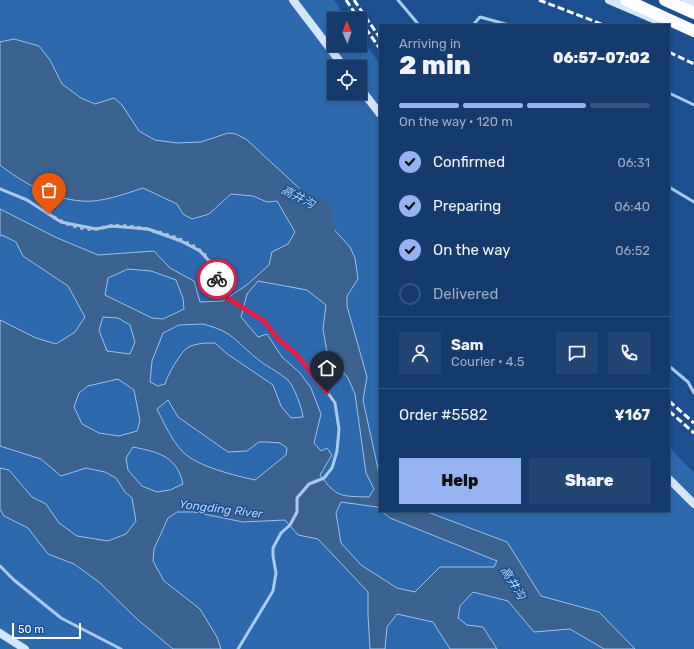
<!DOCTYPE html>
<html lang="en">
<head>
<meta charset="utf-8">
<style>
	:root { --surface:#143b6b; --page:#214673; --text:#f1f3f6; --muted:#9dadc1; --line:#33557e; --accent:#95b2f1 }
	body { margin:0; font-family:Rubik,"Noto Sans SC",sans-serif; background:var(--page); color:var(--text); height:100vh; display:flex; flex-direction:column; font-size:15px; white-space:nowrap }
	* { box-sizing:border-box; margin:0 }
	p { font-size:13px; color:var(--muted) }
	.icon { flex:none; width:22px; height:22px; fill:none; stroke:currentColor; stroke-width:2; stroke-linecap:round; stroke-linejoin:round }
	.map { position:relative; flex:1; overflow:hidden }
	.details { position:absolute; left:379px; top:24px; width:291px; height:488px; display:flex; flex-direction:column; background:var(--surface); border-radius:0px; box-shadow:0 2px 6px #0003,0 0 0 1px var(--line) }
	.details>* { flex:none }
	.needle { width:26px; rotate:358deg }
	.controls { position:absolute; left:327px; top:12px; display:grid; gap:8px }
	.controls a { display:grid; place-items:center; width:40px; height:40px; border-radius:0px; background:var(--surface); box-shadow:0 2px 6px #0003,0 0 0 1px var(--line); font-size:20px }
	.scale { position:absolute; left:12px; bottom:10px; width:69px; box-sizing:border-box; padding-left:4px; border:2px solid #fff; border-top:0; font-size:11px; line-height:14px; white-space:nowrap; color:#fff; -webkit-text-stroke:3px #1b4f8f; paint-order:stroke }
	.pin { position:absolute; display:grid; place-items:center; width:34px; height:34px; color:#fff; margin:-41px -17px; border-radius:50% 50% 50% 0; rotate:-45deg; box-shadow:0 0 4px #0007 }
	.pin .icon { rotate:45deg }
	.courier { position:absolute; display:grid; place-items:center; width:40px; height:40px; margin:-20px; border:3px solid #e11d48; border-radius:50%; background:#fff; color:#222; box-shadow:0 1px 5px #0007 }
	.overview em { font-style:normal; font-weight:800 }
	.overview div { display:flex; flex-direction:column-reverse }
	.overview { display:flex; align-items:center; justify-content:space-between; height:68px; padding:0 20px }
	h1 { font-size:26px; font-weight:800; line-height:30px }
	.bar { display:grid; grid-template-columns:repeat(4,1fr); gap:6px 4px; align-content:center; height:48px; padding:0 20px }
	.bar i { height:5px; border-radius:3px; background:var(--line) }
	.bar .selected { background:var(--accent) }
	.bar p { grid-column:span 4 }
	.line { display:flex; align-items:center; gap:10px; padding:0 20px; border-top:1px solid var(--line) }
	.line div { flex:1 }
	.round { display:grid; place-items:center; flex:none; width:42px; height:42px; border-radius:0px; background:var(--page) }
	ol { padding:0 20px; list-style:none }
	li { display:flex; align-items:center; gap:12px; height:44px }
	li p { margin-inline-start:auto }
	li .icon { padding:4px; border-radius:50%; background:var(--accent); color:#111; stroke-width:4 }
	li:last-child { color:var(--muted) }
	li i { width:22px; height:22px; border:2px solid var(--line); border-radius:50% }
	.action { display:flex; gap:8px; margin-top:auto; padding:8px 20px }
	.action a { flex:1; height:46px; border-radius:0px; background:var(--accent); color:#111; font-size:16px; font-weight:800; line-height:46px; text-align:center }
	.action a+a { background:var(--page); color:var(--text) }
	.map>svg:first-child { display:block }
</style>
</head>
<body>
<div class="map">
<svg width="694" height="649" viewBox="0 0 694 649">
	<rect width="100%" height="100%" fill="#1b4f8f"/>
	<!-- green -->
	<path fill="#2e69ad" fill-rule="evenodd" d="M0 0H334L347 19H334V45H360V37L380 64V511H669V447L694 473V649H0ZM334 67H360V93H334Z"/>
	<!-- water -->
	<path fill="#3c6290" stroke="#9cc4f0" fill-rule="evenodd" d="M14 39 39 46 50 60 62 84 81 98 95 104 114 98 122 105 139 131 155 140 177 143 201 142 228 133 236 134 247 140 299 188 319 213 350 247 355 258 358 279 347 296V306L367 377 363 400 380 478V510L377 507 341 502 336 513 341 543 361 565 397 588 415 592 440 567H494L497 561 390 518 381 511H425L507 542 541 596 599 612 635 649H604L570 629 534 632 508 601 473 592 460 606 458 618 467 625 483 627 497 649H450L433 622 397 614 387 627 385 649H370L368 615V592L318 539 298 535 285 520 243 522 194 512H177L168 518 154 549 153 561 164 581 200 609 217 637 221 649H173L137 619 99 582 74 564 48 554 28 528 4 516 0 509V468L9 470 32 497 46 504 59 523 77 536 108 541 126 534 136 521 132 498 125 492 116 478 105 472 86 468 61 476 41 459 0 446V320L36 338 56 344 75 332 85 317 68 286 23 256 16 242 2 235 0 236V209L55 237 98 255 154 251 170 268 194 281 200 302 223 301 248 284 269 265 272 252 288 244 295 232 277 201 267 202 253 196 231 194 209 214 192 219 183 214 177 204 143 188C125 194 100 203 82 201 52 199 23 183 0 165V42ZM128 269 151 271 176 280 183 298 184 309 163 319 152 318 105 295 108 278ZM258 281 307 290 326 305 323 329 327 352 348 378 355 394 366 473 374 489 369 497C341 496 337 498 320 475L332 455 327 448 321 451 314 443 321 414 311 388 300 373 282 357 267 334 258 337 241 317 247 294ZM103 317 118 318 130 325 135 342 130 354 107 351 99 330ZM203 324C233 332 233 339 255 357 265 366 278 371 288 380 294 386 302 408 303 417L291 418 281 406 273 385 226 353 215 343C206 343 195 343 187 348 180 353 167 376 165 384L158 386 150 382 152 361 163 333 179 325ZM118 379 134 390 140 421 137 431 119 436 99 433 82 424 74 407 79 393 88 386ZM168 400 178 417 228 452 247 451 259 442H267L280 443 287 448 286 455 255 480C236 476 196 466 183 452 172 441 164 423 157 409ZM133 447C158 452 177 456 183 484L170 490 157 492 142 486 128 470 126 458Z"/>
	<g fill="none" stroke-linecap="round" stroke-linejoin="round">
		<!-- river -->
		<path stroke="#3c6290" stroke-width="17" d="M290 193 322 209 328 240"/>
		<!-- lane -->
		<path stroke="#a9c9ee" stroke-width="3" d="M398 0 419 25
			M473 25 480 17 509 25
			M669 93 694 105
			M669 187 694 202
			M0 189 27 200 61 222 96 229 111 226 148 229 181 241 200 251 209 261 215 272 220 288 227 298 264 321 278 339 296 354 319 380 335 403 339 429 337 451 332 468 324 478 309 484 297 498V512L290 525 281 533 273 548V556L276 573 273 591 238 649
			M669 366 688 382 694 393
			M0 566 14 580 61 618 121 649"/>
		<!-- secondary -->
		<path stroke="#d6e6fa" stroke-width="8" d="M293 0 344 67
			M609 0 658 21
			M685 0 694 4
			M360 88 380 114
			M669 479 694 504
			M0 633 25 649"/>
		<!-- highway -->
		<path stroke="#fff" stroke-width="12" d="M626 0 694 31
			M665 0 694 13"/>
		<!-- rail -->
		<path stroke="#fff" stroke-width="3" stroke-dasharray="7 3" stroke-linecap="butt" d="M346 0 359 19
			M354 0 380 38
			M539 0 604 25
			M360 20 380 49
			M669 52 694 64
			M669 401 694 423
			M669 411 694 433"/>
	</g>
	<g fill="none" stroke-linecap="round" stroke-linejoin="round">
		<!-- done -->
		<path stroke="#afc1d8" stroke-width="4" stroke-dasharray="0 7.2" d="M49 214C62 223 80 230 96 229 101 229 106 226 111 226 137 224 178 235 199 250 208 256 214 269 217 279"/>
		<!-- route -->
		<path stroke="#e11d48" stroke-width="5" d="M217 279 220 288 227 298 264 321 278 339 296 354 327 392"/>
	</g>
	<g text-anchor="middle" stroke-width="3" stroke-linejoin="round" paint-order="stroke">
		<!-- water labels -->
		<g font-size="12" font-style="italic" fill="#b5d3f5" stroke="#1b4f8f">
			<text transform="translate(298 197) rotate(27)" y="4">高井沟</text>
			<text transform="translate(221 509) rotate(7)" y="4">Yongding River</text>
			<text transform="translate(513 583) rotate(58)" y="4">高井沟</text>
		</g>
	</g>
</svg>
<div class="controls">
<a><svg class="needle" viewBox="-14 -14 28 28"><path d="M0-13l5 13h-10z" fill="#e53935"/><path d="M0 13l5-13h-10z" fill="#9dadc1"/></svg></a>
<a><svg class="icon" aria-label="locate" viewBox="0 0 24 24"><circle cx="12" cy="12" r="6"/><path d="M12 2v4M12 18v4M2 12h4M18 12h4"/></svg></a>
</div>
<div class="scale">50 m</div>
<div class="pin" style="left:49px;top:214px;background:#ea580c"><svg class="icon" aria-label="bag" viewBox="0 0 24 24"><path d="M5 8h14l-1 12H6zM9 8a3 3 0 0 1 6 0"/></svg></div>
<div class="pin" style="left:327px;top:392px;background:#1f2937"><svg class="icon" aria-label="home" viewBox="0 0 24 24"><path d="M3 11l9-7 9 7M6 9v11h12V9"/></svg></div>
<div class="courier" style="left:217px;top:279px"><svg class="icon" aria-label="bike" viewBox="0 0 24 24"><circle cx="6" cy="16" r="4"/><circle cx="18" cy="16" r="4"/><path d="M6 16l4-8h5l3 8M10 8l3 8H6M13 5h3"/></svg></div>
<section class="details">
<div class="overview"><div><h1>2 min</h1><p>Arriving in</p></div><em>06:57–07:02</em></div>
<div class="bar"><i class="selected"></i><i class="selected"></i><i class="selected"></i><i></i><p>On the way · 120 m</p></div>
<ol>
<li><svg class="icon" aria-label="check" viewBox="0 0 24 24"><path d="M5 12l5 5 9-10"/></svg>Confirmed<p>06:31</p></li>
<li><svg class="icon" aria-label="check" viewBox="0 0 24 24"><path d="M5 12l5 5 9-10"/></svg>Preparing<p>06:40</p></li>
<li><svg class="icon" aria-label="check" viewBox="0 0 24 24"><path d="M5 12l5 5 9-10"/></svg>On the way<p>06:52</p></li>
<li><i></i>Delivered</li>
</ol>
<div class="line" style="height:72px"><a class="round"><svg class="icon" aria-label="person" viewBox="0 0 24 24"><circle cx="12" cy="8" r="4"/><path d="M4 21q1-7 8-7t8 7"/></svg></a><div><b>Sam</b><p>Courier · 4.5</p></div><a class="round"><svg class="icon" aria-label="chat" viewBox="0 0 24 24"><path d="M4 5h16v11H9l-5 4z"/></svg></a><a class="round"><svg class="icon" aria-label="phone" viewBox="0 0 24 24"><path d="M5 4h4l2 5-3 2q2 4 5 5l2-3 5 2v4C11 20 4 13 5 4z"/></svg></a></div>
<div class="line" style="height:52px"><div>Order #5582</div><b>¥167</b></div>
<div class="action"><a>Help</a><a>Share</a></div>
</section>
</div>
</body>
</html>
